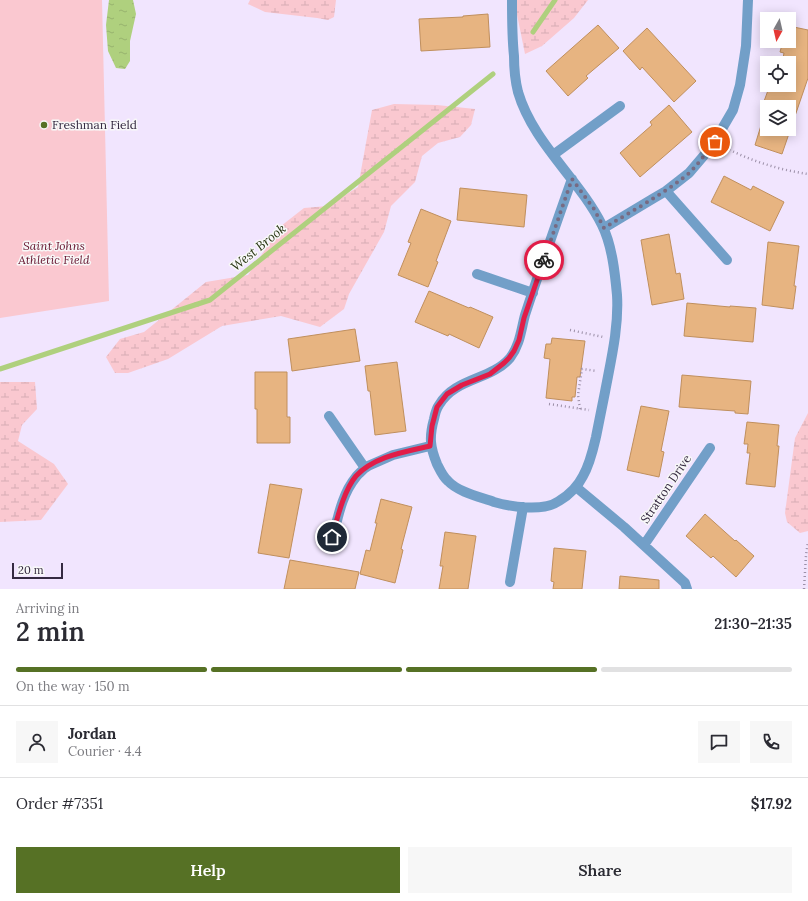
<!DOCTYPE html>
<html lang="en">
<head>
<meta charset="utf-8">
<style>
	:root { --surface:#fff; --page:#f7f7f7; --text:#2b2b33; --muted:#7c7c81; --line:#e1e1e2; --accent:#567125 }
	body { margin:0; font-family:Lora,serif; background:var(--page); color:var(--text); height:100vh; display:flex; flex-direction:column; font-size:15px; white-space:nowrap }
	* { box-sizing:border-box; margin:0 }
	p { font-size:13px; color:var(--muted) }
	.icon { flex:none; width:22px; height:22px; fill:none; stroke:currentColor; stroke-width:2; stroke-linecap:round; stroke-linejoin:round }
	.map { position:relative; height:589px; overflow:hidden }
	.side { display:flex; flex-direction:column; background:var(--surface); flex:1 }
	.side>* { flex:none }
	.needle { width:26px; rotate:188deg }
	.tools { position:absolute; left:760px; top:12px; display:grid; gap:8px }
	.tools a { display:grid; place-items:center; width:36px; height:36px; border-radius:0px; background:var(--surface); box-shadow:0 2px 10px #0003; font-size:20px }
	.scale { position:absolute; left:12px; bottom:10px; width:51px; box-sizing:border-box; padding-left:4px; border:2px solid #352a41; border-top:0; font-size:11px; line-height:14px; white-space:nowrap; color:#352a41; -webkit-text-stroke:3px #f8f8f8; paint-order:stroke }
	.pin { position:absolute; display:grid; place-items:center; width:34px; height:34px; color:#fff; margin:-17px; border:2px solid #fff; border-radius:50%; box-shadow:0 1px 4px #0007 }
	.courier { position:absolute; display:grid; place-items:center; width:40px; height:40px; margin:-20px; border:3px solid #e11d48; border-radius:50%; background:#fff; color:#222; box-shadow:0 1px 5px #0007 }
	.head em { font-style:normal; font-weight:600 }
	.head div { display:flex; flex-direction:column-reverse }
	.head { display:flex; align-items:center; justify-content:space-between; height:68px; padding:0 16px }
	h1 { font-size:26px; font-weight:600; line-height:30px }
	.bar { display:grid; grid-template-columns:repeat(4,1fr); gap:6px 4px; align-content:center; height:48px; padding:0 16px }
	.bar i { height:5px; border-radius:3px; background:var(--line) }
	.bar .on { background:var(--accent) }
	.bar p { grid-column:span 4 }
	.line { display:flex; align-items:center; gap:10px; padding:0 16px; border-top:1px solid var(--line) }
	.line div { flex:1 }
	.round { display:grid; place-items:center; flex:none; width:42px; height:42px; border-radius:0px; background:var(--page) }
	.button { display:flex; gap:8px; margin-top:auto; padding:8px 16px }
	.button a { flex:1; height:46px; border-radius:0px; background:var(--accent); color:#fff; font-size:16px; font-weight:600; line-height:46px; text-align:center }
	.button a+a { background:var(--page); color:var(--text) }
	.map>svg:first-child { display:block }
</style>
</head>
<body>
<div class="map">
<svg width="808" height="589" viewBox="0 0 808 589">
	<defs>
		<pattern id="wetland-marsh" width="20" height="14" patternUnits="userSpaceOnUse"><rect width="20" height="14" fill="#fac8d0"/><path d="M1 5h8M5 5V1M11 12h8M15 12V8" fill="none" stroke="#d7acb4"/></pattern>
		<pattern id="water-ripples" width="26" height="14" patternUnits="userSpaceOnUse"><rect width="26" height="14" fill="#afd07e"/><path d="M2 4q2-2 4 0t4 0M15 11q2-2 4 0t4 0" fill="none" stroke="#97b36e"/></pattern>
	</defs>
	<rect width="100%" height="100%" fill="#f1e5fe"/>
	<!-- green -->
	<path fill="#fac8d0" d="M0 0H102L109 301 0 318Z"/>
	<!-- wetland -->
	<path fill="url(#wetland-marsh)" d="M250 0H336L334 17 328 20 317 18 265 12 248 4Z
		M514 0H588L574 18 542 46 525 54Z
		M394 104 437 105 475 109 471 125 460 137 438 143 422 156 415 182 391 206 384 232 349 294 344 309 320 327 281 316 222 326 168 359 128 373H115L106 357 120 339 144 332 206 282 248 275 281 226 304 208 328 206 358 187 372 110Z
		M0 382H35L37 409 22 425 18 441 54 464 68 484 41 520 0 522Z
		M808 413V531L800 533 787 522 785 513 795 438Z"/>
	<!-- water -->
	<path fill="url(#water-ripples)" d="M109 0H133L136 14 130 41V61L125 69 116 68 108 51 106 25Z"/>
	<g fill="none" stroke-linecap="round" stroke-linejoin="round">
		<!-- stream -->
		<path stroke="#afd07e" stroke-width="5" d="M533 32 555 0
			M0 369 210 300 493 74"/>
	</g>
	<!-- building -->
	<path fill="#e7b481" stroke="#c08f5d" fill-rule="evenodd" d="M488 14 490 47 421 51 419 19 463 17V16Z
		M598 25 619 48 586 76 588 78 568 96 546 71Z
		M789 26 808 30V78L782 154 755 145 767 106 763 104 770 85H789V63H782L784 53 780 52 783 41H789ZM767 107H789V129H767Z
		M647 28 696 81 674 102 642 67 640 70 623 51Z
		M669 105 692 132 640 177 620 153 652 125 650 122Z
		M724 176 751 190 753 186 784 202 770 231 711 202Z
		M460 188 527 195 524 227 457 220Z
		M421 209 451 221 436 261 438 262 428 287 398 275 411 243 408 242Z
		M669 234 676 274 680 273 684 299 652 305 641 240Z
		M768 242 799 246 794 286H796L793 309 762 305Z
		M429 291 469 308 470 307 493 317 479 348 449 334 448 336 415 322Z
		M687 303 730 307V306L756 308 753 342 684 336Z
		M355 329 360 361 292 371 288 339Z
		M552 338 585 341 580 377H577L575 397H572V401L546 398 550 359 544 358 546 344H551Z
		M397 362 406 431 375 435 370 391H368L365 366Z
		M255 372H287V417H290V443H257V409H255Z
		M682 375 751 381 748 414 735 413V411L679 407Z
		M641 406 669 411 661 451 664 452 659 477 627 470Z
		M747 422 779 425 777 446H779L775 487 746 484 750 453H747L748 444H744Z
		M270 484 302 489 289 558 258 553Z
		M381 499 412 507 401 549 403 550 395 583 360 574 366 550 370 551 377 523H375Z
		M705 514 735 541 736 540 754 556 736 577 713 556 711 558 686 536Z
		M445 532 476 536 468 589H439L443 566H440Z
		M554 548 586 551 582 589H553L554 582 551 581Z
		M290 560 359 572 355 589H284Z
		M620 576 659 580V589H619Z"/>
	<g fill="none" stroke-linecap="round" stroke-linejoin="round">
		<!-- path -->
		<path stroke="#9c90a8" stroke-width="2.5" stroke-dasharray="1 3" stroke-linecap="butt" d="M726 148C751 161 780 170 808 174
			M570 330 603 337
			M549 404 589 410
			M580 409 578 395 582 369 597 371
			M804 589 806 555 808 542"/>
		<!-- minor -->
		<path stroke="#729fc8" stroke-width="10" d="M512 0C512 19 512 37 514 56 514 68 515 80 518 92 533 143 579 179 602 225 612 245 615 273 617 295 619 327 611 360 605 392 602 407 599 422 596 437 593 450 590 464 583 476 578 486 569 495 559 501 543 512 512 507 494 502 480 497 458 492 448 481 443 477 440 470 437 464 430 447 429 437 434 419 435 414 436 409 439 405 456 377 490 381 510 358 520 345 521 330 525 315 540 269 556 224 572 179
			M553 155 620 106
			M666 191 727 260
			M604 228 654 198 666 191 689 173 712 146 733 110 740 85 746 46 748 0
			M477 274 533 293
			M329 416 365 468 368 466 393 455 430 446
			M576 487 624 527 685 583 687 589
			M333 537C338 517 342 494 356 477 358 474 362 471 365 468
			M644 545 710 448
			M510 582 523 507"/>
	</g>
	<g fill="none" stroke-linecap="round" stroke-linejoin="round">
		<!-- done -->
		<path stroke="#776b83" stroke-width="4" stroke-dasharray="0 7.2" d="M544 260 572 179 594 209 604 228C632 211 662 195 688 174 697 166 704 155 712 146L715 142"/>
		<!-- route -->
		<path stroke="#e11d48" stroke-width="5" d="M332 537C337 519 344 490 356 476 375 456 405 452 430 446L432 426 437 407 447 394 462 385 490 374 504 363 509 358 514 351 519 340 524 318 544 260"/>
	</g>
	<!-- markers -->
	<circle fill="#567125" stroke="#f8f8f8" stroke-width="1.5" cx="44" cy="125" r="4"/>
	<g text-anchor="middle" stroke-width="3" stroke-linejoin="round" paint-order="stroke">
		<!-- poi labels -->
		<g font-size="12" fill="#352a41" stroke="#f8f8f8" text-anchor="start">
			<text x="52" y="129">Freshman Field</text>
		</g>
		<!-- park labels -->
		<g font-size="12" font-style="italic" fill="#66142f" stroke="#f8f8f8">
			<text x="54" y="250">Saint Johns<tspan x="54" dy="14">Athletic Field</tspan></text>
		</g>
		<!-- street labels -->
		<g font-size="12" fill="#352a41" stroke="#f8f8f8">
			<text transform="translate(666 489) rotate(-56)" y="4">Stratton Drive</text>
		</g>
		<!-- water labels -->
		<g font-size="13" font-style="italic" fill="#283513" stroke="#f8f8f8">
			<text transform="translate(258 247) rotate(-39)" y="5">West Brook</text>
		</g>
	</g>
</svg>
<div class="tools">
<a><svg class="needle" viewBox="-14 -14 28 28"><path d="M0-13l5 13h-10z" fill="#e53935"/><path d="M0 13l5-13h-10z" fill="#7c7c81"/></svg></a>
<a><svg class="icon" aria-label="locate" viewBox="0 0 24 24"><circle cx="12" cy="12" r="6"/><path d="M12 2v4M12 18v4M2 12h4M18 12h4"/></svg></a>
<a><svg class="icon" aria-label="layers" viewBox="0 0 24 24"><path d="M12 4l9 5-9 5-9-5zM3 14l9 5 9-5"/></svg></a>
</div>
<div class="scale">20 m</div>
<div class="pin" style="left:715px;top:142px;background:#ea580c"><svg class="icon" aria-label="bag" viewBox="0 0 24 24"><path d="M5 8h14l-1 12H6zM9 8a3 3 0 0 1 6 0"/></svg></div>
<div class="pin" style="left:332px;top:537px;background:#1f2937"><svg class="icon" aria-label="home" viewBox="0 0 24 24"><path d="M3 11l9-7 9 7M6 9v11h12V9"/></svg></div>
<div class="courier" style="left:544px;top:260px"><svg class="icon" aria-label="bike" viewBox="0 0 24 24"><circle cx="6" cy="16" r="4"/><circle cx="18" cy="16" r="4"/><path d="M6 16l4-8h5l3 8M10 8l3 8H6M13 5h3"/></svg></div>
</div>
<section class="side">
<div class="head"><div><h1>2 min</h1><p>Arriving in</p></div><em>21:30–21:35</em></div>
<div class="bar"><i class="on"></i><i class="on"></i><i class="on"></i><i></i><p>On the way · 150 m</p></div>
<div class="line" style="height:72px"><a class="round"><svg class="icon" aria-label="person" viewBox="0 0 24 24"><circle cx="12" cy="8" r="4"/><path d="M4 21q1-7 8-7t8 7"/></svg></a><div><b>Jordan</b><p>Courier · 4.4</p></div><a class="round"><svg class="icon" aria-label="chat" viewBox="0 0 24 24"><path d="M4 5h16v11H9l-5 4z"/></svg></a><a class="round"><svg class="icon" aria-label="phone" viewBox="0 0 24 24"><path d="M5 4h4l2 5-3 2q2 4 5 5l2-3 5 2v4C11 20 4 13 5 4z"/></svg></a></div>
<div class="line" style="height:52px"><div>Order #7351</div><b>$17.92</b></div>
<div class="button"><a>Help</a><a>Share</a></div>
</section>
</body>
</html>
